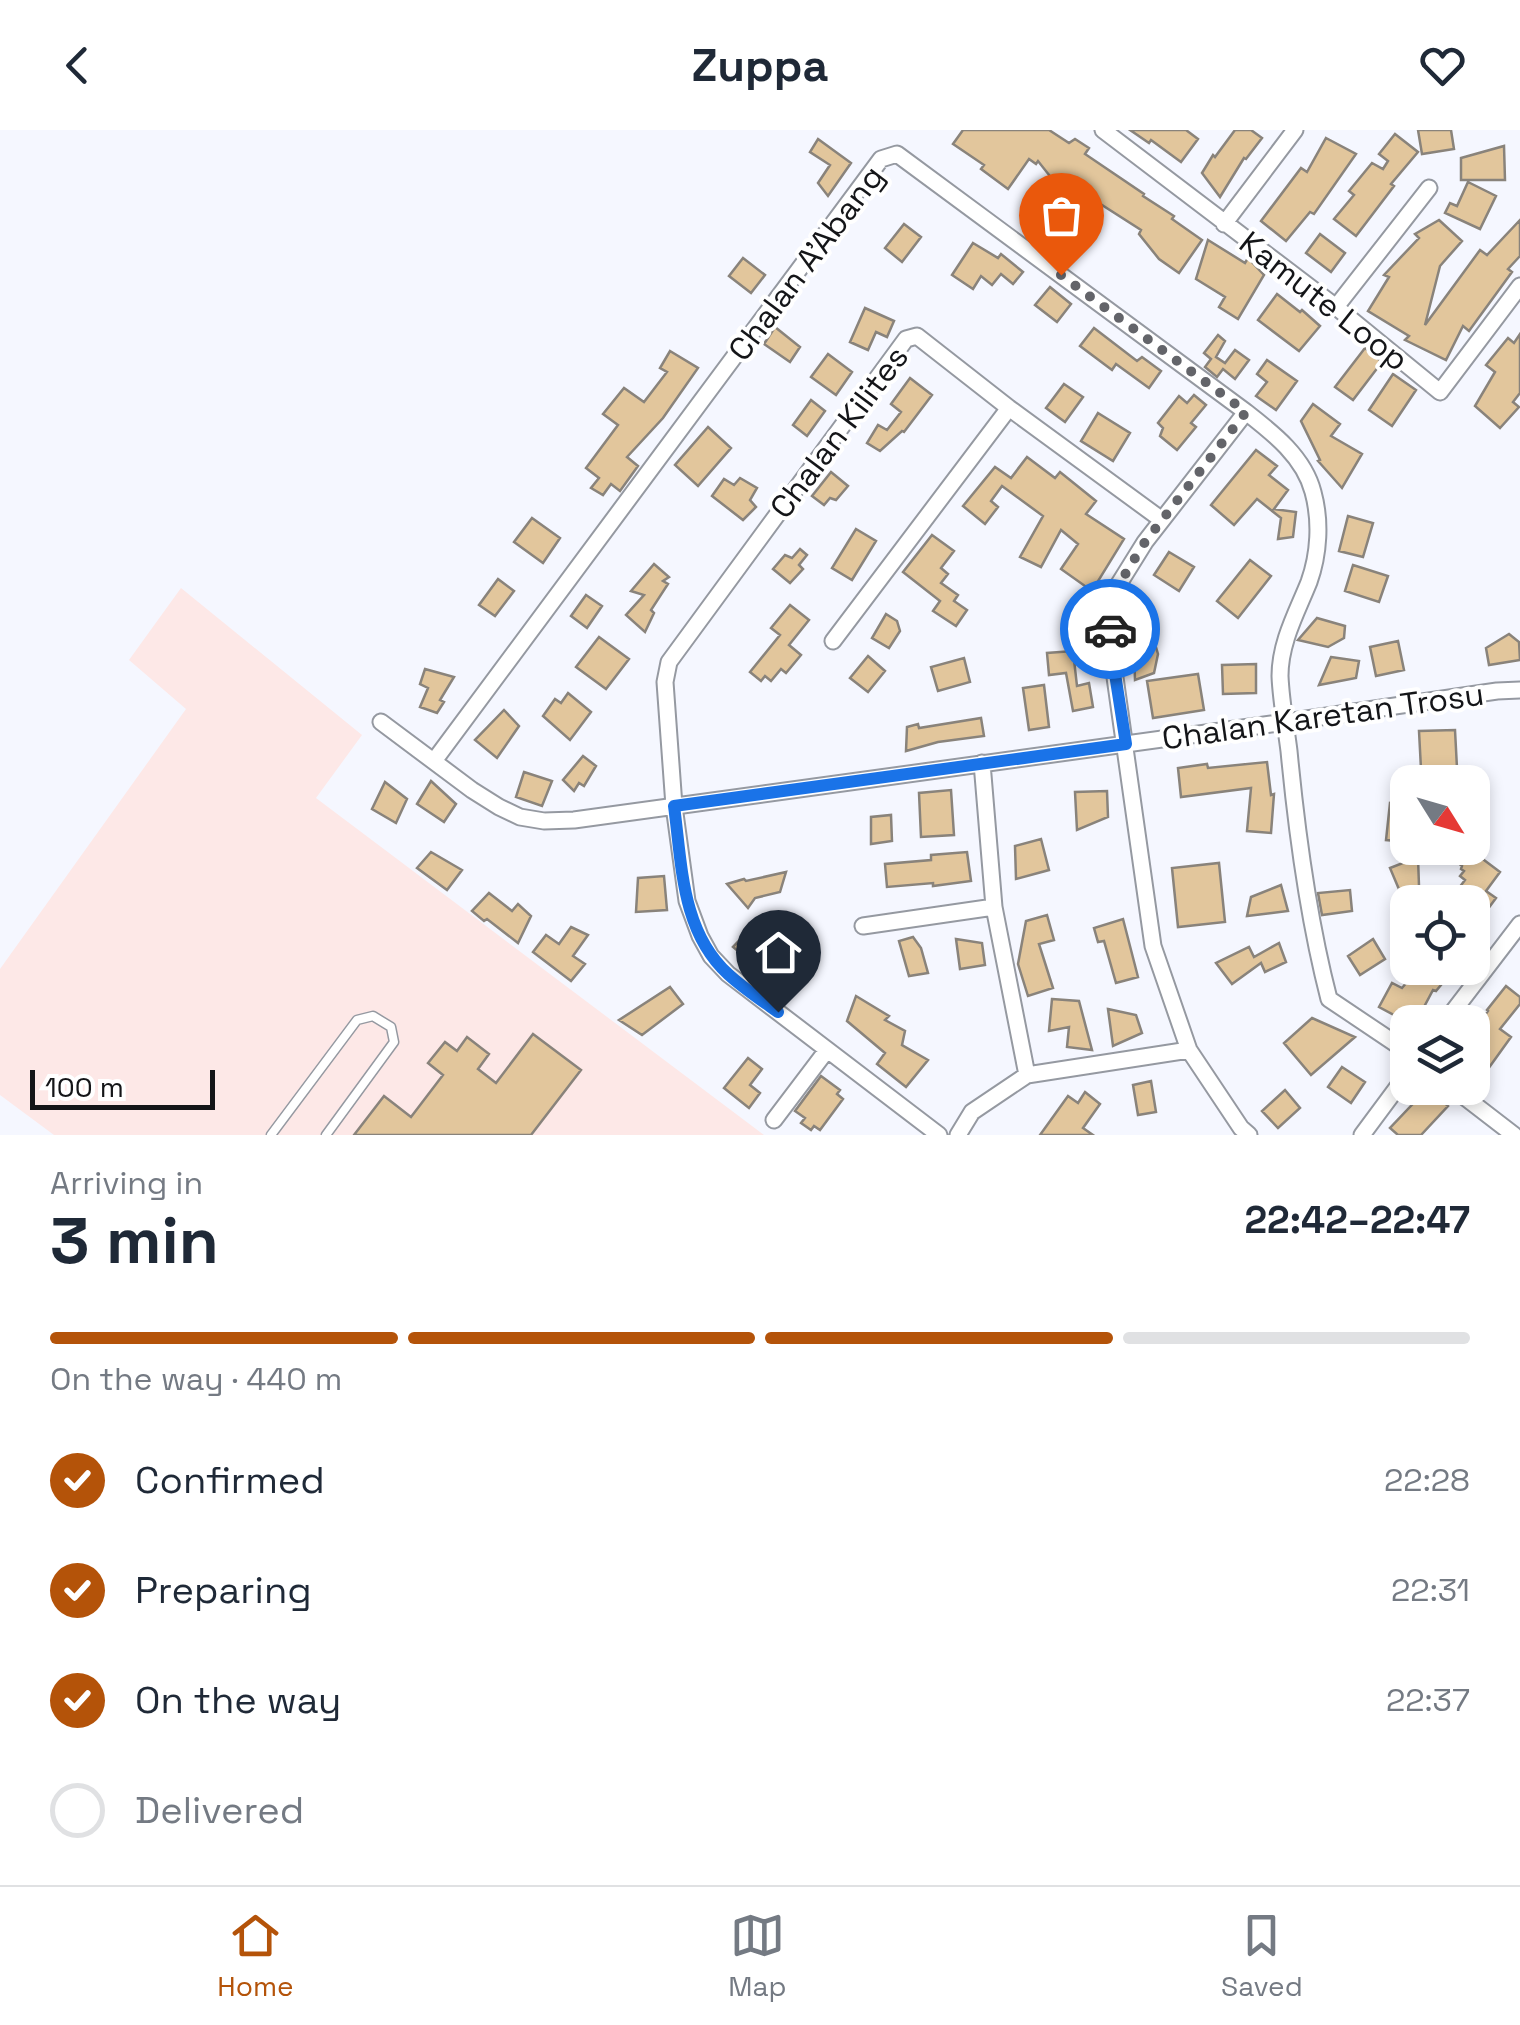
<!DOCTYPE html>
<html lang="en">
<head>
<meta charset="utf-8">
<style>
	:root { --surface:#fff; --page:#f6f6f7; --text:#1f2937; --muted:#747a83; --line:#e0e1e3; --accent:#b45309 }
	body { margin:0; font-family:"Space Grotesk",sans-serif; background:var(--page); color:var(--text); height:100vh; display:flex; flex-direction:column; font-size:38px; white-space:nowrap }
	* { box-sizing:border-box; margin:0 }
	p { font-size:32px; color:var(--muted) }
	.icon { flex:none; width:55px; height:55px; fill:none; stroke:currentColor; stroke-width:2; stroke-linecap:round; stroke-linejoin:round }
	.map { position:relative; height:1005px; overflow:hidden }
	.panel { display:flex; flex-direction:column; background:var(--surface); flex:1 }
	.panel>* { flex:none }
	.needle { width:65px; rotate:127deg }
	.tools { position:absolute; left:1390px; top:635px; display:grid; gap:20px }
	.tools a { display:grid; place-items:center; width:100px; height:100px; border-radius:20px; background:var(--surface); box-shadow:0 5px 15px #0003; font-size:50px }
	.scale { position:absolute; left:30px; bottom:25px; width:185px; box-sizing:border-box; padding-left:10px; border:5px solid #141518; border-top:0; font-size:28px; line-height:35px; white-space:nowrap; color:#141518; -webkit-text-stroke:8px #fff; paint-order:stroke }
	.pin { position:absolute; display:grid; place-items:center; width:85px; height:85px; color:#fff; margin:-102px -42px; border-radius:50% 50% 50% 0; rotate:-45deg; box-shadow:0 0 10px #0007 }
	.pin .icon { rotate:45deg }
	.courier { position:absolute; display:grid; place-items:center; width:100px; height:100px; margin:-50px; border:8px solid #1a73e8; border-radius:50%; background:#fff; color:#222; box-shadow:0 2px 12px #0007 }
	.head em { font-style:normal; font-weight:700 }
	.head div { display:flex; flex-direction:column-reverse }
	.head { display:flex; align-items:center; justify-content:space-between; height:170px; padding:0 50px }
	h1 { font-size:65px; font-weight:700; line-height:75px }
	.bar { display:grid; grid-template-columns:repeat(4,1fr); gap:15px 10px; align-content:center; height:120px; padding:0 50px }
	.bar i { height:12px; border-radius:8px; background:var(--line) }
	.bar .current { background:var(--accent) }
	.bar p { grid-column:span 4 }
	ol { padding:0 50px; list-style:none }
	li { display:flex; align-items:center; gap:30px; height:110px }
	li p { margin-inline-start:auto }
	li .icon { padding:10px; border-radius:50%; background:var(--accent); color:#fff; stroke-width:4 }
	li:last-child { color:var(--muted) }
	li i { width:55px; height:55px; border:5px solid var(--line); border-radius:50% }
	header { display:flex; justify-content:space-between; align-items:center; height:130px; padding:0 50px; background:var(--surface); font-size:45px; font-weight:700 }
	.dock { display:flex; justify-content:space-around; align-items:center; height:140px; border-top:2px solid var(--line); background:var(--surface); font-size:28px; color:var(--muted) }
	.dock a { display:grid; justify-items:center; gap:5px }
	.dock .current { color:var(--accent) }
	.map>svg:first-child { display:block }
</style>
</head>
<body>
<header><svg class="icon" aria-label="back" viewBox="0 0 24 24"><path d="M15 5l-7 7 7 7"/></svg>Zuppa<svg class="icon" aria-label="heart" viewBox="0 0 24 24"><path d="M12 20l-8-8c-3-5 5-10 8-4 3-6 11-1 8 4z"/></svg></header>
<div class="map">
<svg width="1520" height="1005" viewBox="0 0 1520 1005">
	<rect width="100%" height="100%" fill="#f5f7ff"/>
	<!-- education -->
	<path fill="#fde8e7" d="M181 458 362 605 316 668 764 1005H54L0 965V839L186 579 129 530Z"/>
	<!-- building -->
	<path fill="#e2c69c" stroke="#89837b" stroke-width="2.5" d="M963 0H1049L1069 13 1075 9 1089 18 1085 24 1144 64 1143 66 1174 86 1172 89 1202 110 1179 143 1159 129 1139 104 1141 100 1066 52 1061 60 1038 31 1036 34 1029 29 1008 59 981 39 984 35 953 14Z
		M1130 0H1186L1198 9 1181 32 1151 10 1149 13Z
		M1235 0H1251L1262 8 1246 29 1244 28 1220 67 1202 43 1213 25 1215 27Z
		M1418 0H1451L1454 19 1422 24Z
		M1395 4 1418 22 1391 54 1394 56 1356 106 1334 89 1354 65 1349 61 1372 33 1383 39 1388 31 1379 24Z
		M1326 8 1356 24 1314 84 1310 82 1286 111 1261 91 1301 38 1307 42Z
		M818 9 851 33 828 66 818 53 830 35 810 22Z
		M1504 16 1505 50H1461V28Z
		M1468 52 1496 66 1480 99 1445 83 1450 73 1457 76Z
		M1041 62 1066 80 1049 104 1024 86Z
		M1439 90 1462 111 1440 136 1425 195 1480 120 1487 125 1520 90V126L1508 139 1512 142 1469 201 1463 196 1446 230 1405 210 1409 206 1368 181 1389 147 1384 145 1419 108 1415 104Z
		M904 94 921 107 902 132 885 118Z
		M1320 104 1345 123 1331 142 1306 123Z
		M1208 110 1245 133 1248 128 1264 145 1238 189 1219 177 1225 167 1196 149Z
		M973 113 998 128 1001 124 1023 142 1013 154 1001 144 992 155 981 146 973 159 952 145Z
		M743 128 765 145 751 163 729 146Z
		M1050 157 1071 174 1057 192 1035 175Z
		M1277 164 1300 182 1302 180 1320 196 1299 221 1258 190Z
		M865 178 894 191 887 207 876 202 868 220 850 212Z
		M775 197 800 217 790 232 764 214Z
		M1094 198 1137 231 1142 227 1161 241 1149 258 1116 234 1112 240 1080 216Z
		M1520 204V263L1513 272 1519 277 1500 298 1475 276 1495 242 1486 235 1508 208 1514 213Z
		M1218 205 1225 211 1216 227 1225 233 1235 220 1249 230 1235 249 1223 239 1217 247 1205 237 1211 229 1204 223Z
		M1365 218 1382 232 1353 270 1335 257Z
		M670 221 698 238 663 288 627 327 638 336 620 361 611 354 603 365 591 358 599 348 586 338 618 295 603 284 624 258 644 272 667 242 660 238Z
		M828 224 852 242 836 265 811 247Z
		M1267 230 1297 251 1276 280 1256 266 1267 252 1257 244Z
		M1393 244 1416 260 1392 296 1369 280Z
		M910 248 932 265 904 302 902 301 880 321 867 313 878 295 887 300 901 282 891 274Z
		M1064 254 1083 267 1065 292 1046 278Z
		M1194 265 1206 275 1191 293 1196 297 1177 320 1160 306 1163 298 1158 293 1179 266 1187 273Z
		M811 270 825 281 807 306 793 295Z
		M1313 274 1340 294 1331 306 1362 324 1342 358 1318 331 1320 330 1301 291Z
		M1098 283 1130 303 1113 331 1081 311Z
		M708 297 731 318 698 356 675 335Z
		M1256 320 1277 336 1269 345 1288 360 1274 379 1296 382 1293 407 1278 409 1281 388 1257 369 1234 395 1211 375Z
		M1027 327 1055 348 1060 342 1096 371 1086 384 1124 409 1092 461 1061 439 1078 414 1061 400 1041 437 1020 427 1043 386 1002 356 991 371 998 377 985 394 963 376 995 337 1011 348Z
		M831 342 848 356 836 370 830 368 824 375 812 366Z
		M740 348 757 358 750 370 756 377 743 390 712 366 724 349 734 355Z
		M1348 386 1373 393 1363 427 1339 421Z
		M532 388 560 408 543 433 514 412Z
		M856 399 876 411 852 450 832 438Z
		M932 405 954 421 941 438 948 444 941 453 958 465 954 471 967 480 956 496 933 481 940 471 903 442Z
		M800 419 807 425 799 435 803 439 790 453 773 439 785 425 792 428Z
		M1169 422 1194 437 1179 461 1154 445Z
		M1250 430 1271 446 1238 488 1217 471Z
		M654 434 669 447 663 451 668 454 651 480 654 483 645 502 626 485 644 465 631 461Z
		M1353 435 1388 446 1379 472 1345 461Z
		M498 449 514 461 495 486 479 475Z
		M586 465 602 476 587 498 571 486Z
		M790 475 809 490 789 515 801 525 786 543 781 539 771 551 765 546 761 551 750 542 780 505 771 498Z
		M886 484 897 491 900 501 889 518 872 508Z
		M1317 488 1345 496 1344 508 1328 517 1298 510Z
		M1129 489 1148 491 1158 524 1154 543 1135 550 1134 523H1139Z
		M1509 504 1519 512 1520 530 1489 535 1486 518Z
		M599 507 629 529 606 559 576 537Z
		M1398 511 1404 540 1376 546 1370 517Z
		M1073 521 1077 556 1089 553 1093 577 1073 581 1066 543 1049 545 1047 523Z
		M868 526 885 541 868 562 850 548Z
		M1331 527 1359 531 1356 548 1319 555Z
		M964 528 970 552 938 561 931 537Z
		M1256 534V563L1223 564 1222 535Z
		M425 539 454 547 440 570 444 572 437 583 420 577 428 558 420 554Z
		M1198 544 1204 580 1153 588 1147 551Z
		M1044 555 1049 597 1029 600 1023 558Z
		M568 563 591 582 570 610 543 586 555 569 561 573Z
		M504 580 519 596 497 628 475 610Z
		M981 588 984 606 938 612 906 621 907 597 918 594 919 598Z
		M1455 600 1457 638 1421 639 1419 601Z
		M583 626 596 636 584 656 579 653 574 661 563 650Z
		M1267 632 1271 665 1274 664 1271 703 1247 701 1251 658 1181 667 1178 638 1207 634 1208 638Z
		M524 642 552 651 542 676 516 667Z
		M431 651 456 674 444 692 417 674Z
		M385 652 407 669 396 693 372 679Z
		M951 660 954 705 921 707 919 663Z
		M1107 661 1108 687 1077 700 1075 662Z
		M1390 673 1408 675V712L1386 710Z
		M891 685 892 711 871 714V687Z
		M1041 709 1049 740 1016 749 1015 716Z
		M1440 718H1468L1500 742 1486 761 1496 768 1479 791 1488 798 1472 819V772L1456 762 1465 750 1460 746 1464 741 1461 739 1462 736Z
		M431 722 462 740 447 760 417 738Z
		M967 722 971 751 933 756V753L887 757 885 734 931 730V725Z
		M1418 727 1419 756 1401 764 1390 738Z
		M1219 733 1225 792 1178 797 1172 738Z
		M786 742 780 762 755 768 748 778 727 754 744 749 746 751Z
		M664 746 667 780 636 782 638 748Z
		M1281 755 1288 781 1247 786 1251 767Z
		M1350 760 1352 781 1322 785 1318 763Z
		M489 763 512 781 518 774 531 786 518 813 487 789 484 791 472 781Z
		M1047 785 1054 810 1039 814 1053 858 1028 866 1018 834 1026 791Z
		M1123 789 1138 847 1116 853 1104 811 1098 812 1094 798Z
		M571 797 588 805 573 826 585 834 571 851 533 822 546 805 559 814Z
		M750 799 763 807 761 812 771 819 756 836 733 817Z
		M913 807 921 818 928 843 909 846 899 811Z
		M956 809 982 813 985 835 960 839Z
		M1373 809 1385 829 1360 845 1348 826Z
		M1279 813 1286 832 1265 842 1261 833 1232 854 1216 833 1249 817 1254 827Z
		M1419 838H1455L1436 861 1433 860 1416 892H1407L1379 877 1392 853 1402 858Z
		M1506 856 1520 867V874L1500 899 1511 907 1488 939 1472 928V903L1488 881 1487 880Z
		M670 857 683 874 642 905 619 890Z
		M856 866 889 886 885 890 905 901 902 915 928 930 906 957 877 934 885 923 847 891Z
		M1052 869 1079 871 1092 920 1067 917 1069 897 1049 901Z
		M1108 879 1136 885 1142 903 1113 916Z
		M1312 888 1355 907 1311 945 1284 913Z
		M533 904 581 940 531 1005H354L384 966 411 987 443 945 428 933 445 912 457 921 467 907 489 924 478 939 496 953Z
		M748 928 762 939 750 955 760 963 749 978 724 958Z
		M1342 937 1365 952 1351 973 1328 957Z
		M821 946 840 960 837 964 843 969 820 1000 814 996 811 1000 801 993 805 988 795 981Z
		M1151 951 1156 982 1138 985 1133 955Z
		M1428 958 1448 976 1421 1005H1398L1390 998Z
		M1285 960 1300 978 1278 998 1262 981Z
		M1085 962 1100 974 1083 998 1093 1005H1040L1068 966 1078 973Z"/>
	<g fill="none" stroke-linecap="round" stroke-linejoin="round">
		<defs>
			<path id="service" d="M271 1005 357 890 373 886 391 897 394 912 326 1005"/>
			<path id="minor" d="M1103 0 1336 177 1440 262 1520 156
				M1224 94 1295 0
				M1336 177 1429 58
				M1246 282 1145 412 1117 457 1110 483V512L1153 816 1189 920 1241 998 1249 1005
				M833 511 1009 278
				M381 592 472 660 499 677 520 687 544 691 574 690 1286 592 1497 561 1520 560
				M434 631 881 29 897 24 1246 282C1273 303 1304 327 1313 362 1321 391 1319 424 1309 452 1297 482 1280 512 1280 546 1281 571 1286 597 1289 621 1297 705 1308 788 1329 869L1408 922
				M982 633 994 777 1027 945
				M863 796 994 777
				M1445 892 1520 794
				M1453 958 1514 1005
				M774 990 827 920
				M939 1005 728 844 711 826 700 806 687 771 674 676 665 552 669 532 906 209 917 206 1009 278 1162 390
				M958 1005 972 982 1027 945 1189 920
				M1362 1005 1408 943"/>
		</defs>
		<!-- service casing -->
		<use href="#service" stroke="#9599a1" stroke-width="11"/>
		<!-- minor casing -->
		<use href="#minor" stroke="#9599a1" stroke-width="19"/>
		<!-- service -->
		<use href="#service" stroke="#fff" stroke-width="8"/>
		<!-- minor -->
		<use href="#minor" stroke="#fff" stroke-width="15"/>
	</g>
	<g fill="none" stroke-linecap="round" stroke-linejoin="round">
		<!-- done -->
		<path stroke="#636469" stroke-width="10" stroke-dasharray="0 18" d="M1061 145 1246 282 1145 412C1127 442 1110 462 1110 499"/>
		<!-- route -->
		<path stroke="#1a73e8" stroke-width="12" d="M778 882C761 870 743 858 728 844 681 801 682 734 674 676L1126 614 1110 512V499"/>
	</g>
	<g text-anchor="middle" stroke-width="8" stroke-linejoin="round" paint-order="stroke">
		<!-- street labels -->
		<g font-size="32" fill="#141518" stroke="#fff">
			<text transform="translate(806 133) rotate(-53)" y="11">Chalan A'Abang</text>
			<text transform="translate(1324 171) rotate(38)" y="11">Kamute Loop</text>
			<text transform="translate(839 302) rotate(-53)" y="11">Chalan Kilites</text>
			<text transform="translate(1323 586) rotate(-8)" y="11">Chalan Karetan Trosu</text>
		</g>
	</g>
</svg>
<div class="tools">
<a><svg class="needle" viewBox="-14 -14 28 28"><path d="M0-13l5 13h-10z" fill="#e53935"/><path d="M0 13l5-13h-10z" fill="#747a83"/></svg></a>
<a><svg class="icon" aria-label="locate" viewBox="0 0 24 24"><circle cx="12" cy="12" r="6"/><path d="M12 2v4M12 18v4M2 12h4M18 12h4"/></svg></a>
<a><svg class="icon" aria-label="layers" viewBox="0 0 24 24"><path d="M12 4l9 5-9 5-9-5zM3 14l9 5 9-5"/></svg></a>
</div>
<div class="scale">100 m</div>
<div class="pin" style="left:1061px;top:145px;background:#ea580c"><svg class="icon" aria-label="bag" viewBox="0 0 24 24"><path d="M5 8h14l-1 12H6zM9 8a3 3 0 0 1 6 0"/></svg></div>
<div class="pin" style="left:778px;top:882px;background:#1f2937"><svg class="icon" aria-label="home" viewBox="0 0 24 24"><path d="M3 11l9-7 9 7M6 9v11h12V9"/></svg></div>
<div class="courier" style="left:1110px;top:499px"><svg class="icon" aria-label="car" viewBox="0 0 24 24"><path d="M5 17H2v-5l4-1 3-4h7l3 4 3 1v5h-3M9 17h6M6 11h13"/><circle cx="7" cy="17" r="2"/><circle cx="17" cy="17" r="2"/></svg></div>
</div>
<section class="panel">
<div class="head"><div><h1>3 min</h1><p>Arriving in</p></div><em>22:42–22:47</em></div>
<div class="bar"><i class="current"></i><i class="current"></i><i class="current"></i><i></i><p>On the way · 440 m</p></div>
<ol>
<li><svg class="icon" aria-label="check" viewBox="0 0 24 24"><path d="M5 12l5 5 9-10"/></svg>Confirmed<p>22:28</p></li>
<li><svg class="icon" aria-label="check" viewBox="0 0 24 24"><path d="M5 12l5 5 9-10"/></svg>Preparing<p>22:31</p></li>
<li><svg class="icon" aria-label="check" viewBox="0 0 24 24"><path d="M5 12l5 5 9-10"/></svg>On the way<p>22:37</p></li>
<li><i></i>Delivered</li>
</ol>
</section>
<nav class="dock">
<a class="current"><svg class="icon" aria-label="home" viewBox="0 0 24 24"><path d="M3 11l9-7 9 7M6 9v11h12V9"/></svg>Home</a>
<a><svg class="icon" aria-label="map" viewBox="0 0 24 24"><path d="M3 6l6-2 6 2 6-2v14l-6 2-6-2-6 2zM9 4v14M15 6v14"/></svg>Map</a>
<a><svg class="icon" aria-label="saved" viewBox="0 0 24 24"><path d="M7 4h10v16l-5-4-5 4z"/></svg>Saved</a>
</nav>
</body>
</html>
